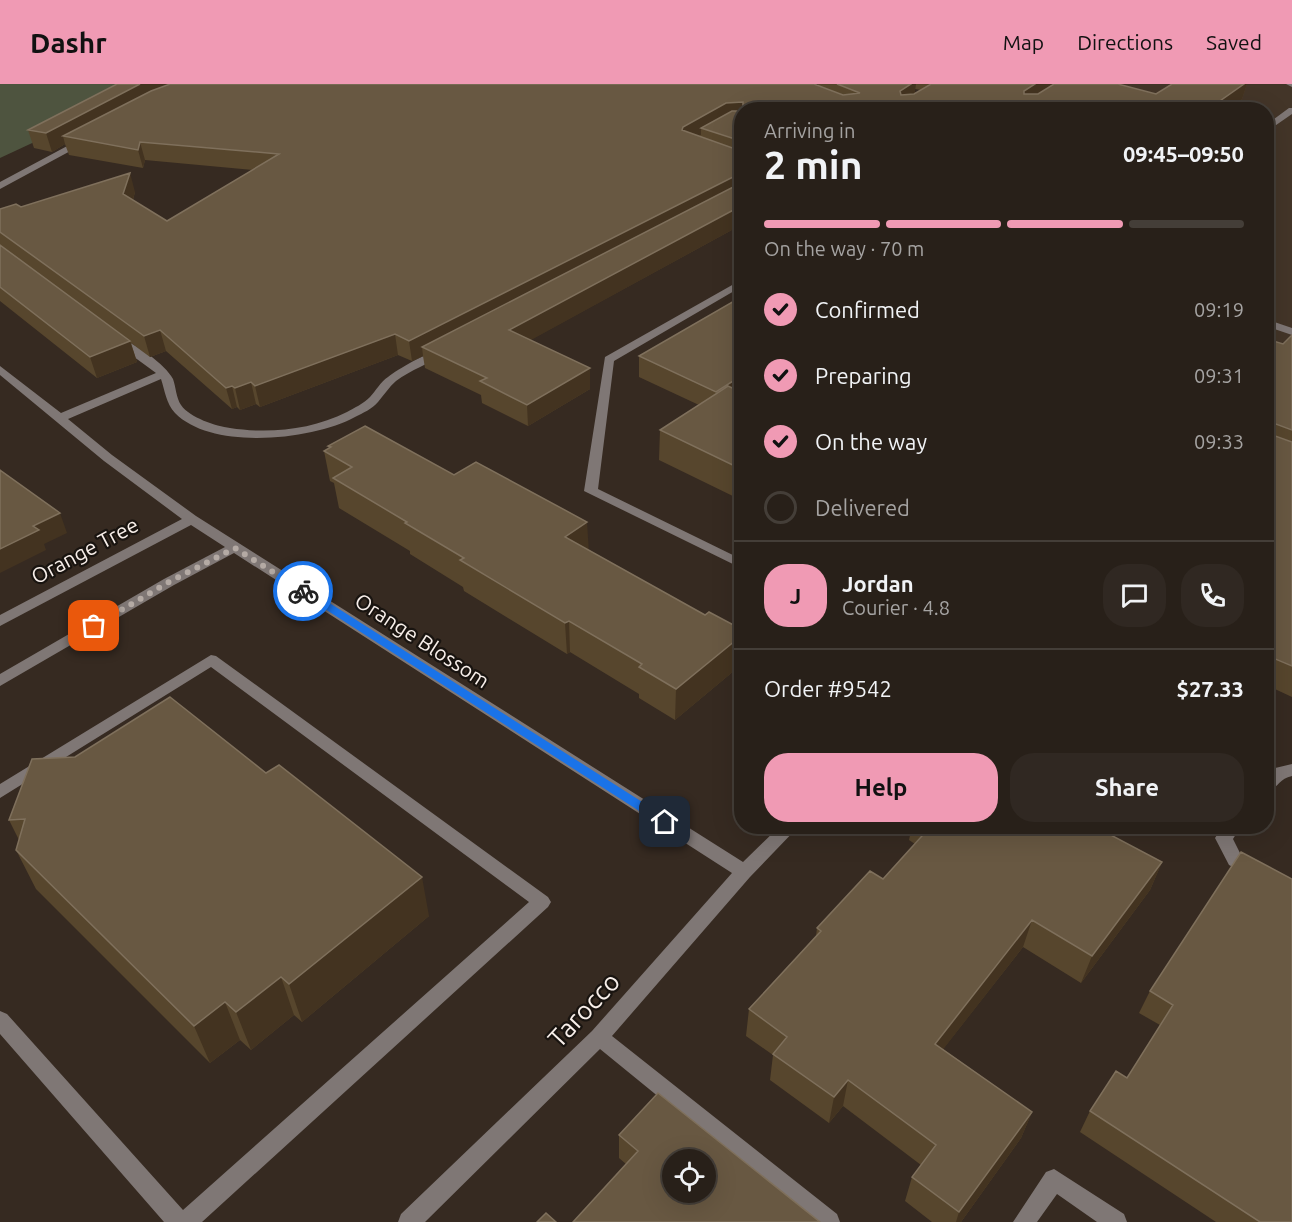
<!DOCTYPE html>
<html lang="en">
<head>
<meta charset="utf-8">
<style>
	:root { --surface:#282019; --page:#302822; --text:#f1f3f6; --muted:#a5a3a2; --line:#443e38; --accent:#f09ab4 }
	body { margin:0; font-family:Ubuntu,sans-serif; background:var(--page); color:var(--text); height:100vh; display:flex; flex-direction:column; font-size:22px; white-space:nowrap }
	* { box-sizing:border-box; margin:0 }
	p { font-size:20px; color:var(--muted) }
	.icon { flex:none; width:33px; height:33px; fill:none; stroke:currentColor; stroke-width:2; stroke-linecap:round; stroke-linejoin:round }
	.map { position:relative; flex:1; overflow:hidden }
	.panel { position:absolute; left:734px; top:18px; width:540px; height:732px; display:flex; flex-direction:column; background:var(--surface); border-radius:24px; box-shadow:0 6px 24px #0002,0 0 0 2px var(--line) }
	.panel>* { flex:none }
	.tools { position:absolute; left:662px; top:1065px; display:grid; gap:12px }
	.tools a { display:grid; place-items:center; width:54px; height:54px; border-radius:50%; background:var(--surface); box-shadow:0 6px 24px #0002,0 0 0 2px var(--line); font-size:30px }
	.pin { position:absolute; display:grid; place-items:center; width:51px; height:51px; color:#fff; margin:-26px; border-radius:12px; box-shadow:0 3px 9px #0006 }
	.courier { position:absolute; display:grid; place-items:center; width:60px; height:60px; margin:-30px; border:4px solid #1a73e8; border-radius:50%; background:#fff; color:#222; box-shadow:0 2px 8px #0007 }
	.headline em { font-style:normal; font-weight:600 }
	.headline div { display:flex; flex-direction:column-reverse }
	.headline { display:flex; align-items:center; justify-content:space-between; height:102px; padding:0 30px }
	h1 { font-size:39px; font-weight:600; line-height:45px }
	.bar { display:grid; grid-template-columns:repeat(4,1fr); gap:9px 6px; align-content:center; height:72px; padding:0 30px }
	.bar i { height:8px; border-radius:4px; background:var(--line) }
	.bar .selected { background:var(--accent) }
	.bar p { grid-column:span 4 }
	.line { display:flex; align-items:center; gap:15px; padding:0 30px; border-top:2px solid var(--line) }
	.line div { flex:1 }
	.round { display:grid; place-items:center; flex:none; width:63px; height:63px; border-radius:24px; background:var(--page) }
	ol { padding:0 30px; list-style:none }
	li { display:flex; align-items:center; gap:18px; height:66px }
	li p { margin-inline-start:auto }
	li .icon { padding:6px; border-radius:50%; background:var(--accent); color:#111; stroke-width:4 }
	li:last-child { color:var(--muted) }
	li i { width:33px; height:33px; border:3px solid var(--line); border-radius:50% }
	.button { display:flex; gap:12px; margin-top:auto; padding:12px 30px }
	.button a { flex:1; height:69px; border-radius:24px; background:var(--accent); color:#111; font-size:24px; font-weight:600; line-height:69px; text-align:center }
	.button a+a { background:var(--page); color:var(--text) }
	header { display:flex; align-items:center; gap:36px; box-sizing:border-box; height:84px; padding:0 30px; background:var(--accent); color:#111 }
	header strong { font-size:28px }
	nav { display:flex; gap:33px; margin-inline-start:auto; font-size:21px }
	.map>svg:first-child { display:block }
</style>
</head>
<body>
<header>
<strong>Dashr</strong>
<nav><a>Map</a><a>Directions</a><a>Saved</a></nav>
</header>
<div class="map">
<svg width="1292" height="1138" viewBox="0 0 1292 1138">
	<rect width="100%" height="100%" fill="#362a21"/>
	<!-- education -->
	<path fill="#433528" d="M1020 0H1292V268L1266 260V26H975Z"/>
	<!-- green -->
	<path fill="#4e543f" d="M0 0H168L146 6 0 74Z"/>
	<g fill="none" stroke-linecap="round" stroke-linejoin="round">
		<!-- minor -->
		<path fill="#7f7775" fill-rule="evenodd" d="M1286 0H1292V3Z
			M1289 24H1292V30L1266 48V41Z
			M84 53 88 56 87 58 0 105V98Z
			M741 196V203L614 277 598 405 741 475V484L584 407 605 273Z
			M1266 235 1292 244V251L1266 242Z
			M119 254C134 258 166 281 173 295 176 303 176 314 181 321 190 334 216 342 230 344 269 350 311 346 347 328 354 324 363 320 370 313 376 307 380 298 388 293 398 285 433 264 445 267V271C429 279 411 286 396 297 389 303 384 311 378 318 372 325 363 329 355 333 313 356 212 367 175 329 166 319 165 307 161 295L68 335 112 371 196 432 743 778 780 742H799L750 793 612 952 837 1130 840 1138H812L600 965 425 1138H398L401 1130 592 947 732 789 234 469 174 501 0 602V590L164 495 225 463 191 441 0 542V531L182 435 104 377 0 291V282L61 329 156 289 115 259 113 257Z
			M211 571 216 572 548 813 551 818 548 823 202 1138H164L0 950V927L7 930 183 1126 529 818 211 583 0 714V700Z
			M1292 680V692C1278 695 1278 705 1266 708V691L1271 685Z
			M1223 742H1241L1233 755 1241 771 1259 781 1262 786 1259 791 1253 793 1229 781 1215 754Z
			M1054 1085 1124 1130 1127 1138H1097L1057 1110 1037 1138H1013L1046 1088Z"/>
	</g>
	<!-- wall -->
	<path fill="#57462d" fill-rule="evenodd" d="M818 0H1118L1156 10 1172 0H1247L1242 15 1227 26H741V141L530 256 590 284V305L528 342 482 319 481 311 425 284 423 272 412 277 398 271 260 323 256 320 240 326 237 323 232 325 166 267 150 273 131 259 137 278 97 294 0 217V125L21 123 135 108 133 116 167 137 253 86 145 76 143 84 69 71 65 60 52 68 34 64 28 46 816 1H818ZM915 5 921 6 914 10Z
		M741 213V416L659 376 660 346 699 321 639 293V272Z
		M1292 251V613L1266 601V260H1283Z
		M328 362 589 466 705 531 741 545V581L675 636 639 614V610L570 568 567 570 464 507 463 503 410 470V467L339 424 334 399 330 397 324 367 329 364Z
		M75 673 429 832 302 938 294 931 251 966 240 956 210 979 36 805 16 766 19 756 9 736Z
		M912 742H1119L1113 752 1162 778 1150 806 1081 899 1023 863 943 965 1032 1028 1021 1054 961 1138H932L905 1117 912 1093 921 1081 843 1022 829 1039 770 996 773 971 746 952 749 925 816 852 817 844 883 795 915 760 909 756Z
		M1241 768 1292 1138H1216L1080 1048 1090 1027 1127 994 1160 941 1139 929 1150 907Z
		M619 1051 820 1138 626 1080 619 1074Z"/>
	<!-- shaded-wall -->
	<path fill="#433320" d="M140 0H198L63 52 65 60 52 68 46 49Z
		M911 0H916L914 15 898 24 900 7Z
		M1035 0H1056L1021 24 1024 7Z
		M1244 0H1247L1242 15 1227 26H1207Z
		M743 18V26H741V35L701 44V51L683 61 682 46 683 43 726 19Z
		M140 58 145 76 143 84 138 66Z
		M130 89 135 108 129 129 123 110Z
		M741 89V107L422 263 423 272 412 277 409 257Z
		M741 122V141L511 267 509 246Z
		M160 246 166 267 150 273 144 252Z
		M395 250 398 271 260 323 255 302Z
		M130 257 137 278 97 294 90 273Z
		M590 284V305L528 342 527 321Z
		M741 292V313L715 329 716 308Z
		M251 298 256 320 240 326 235 304Z
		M232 302 237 323 232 325 226 304Z
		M60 429 67 449 44 460 46 466 0 489V465L33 442Z
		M587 438 589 469 565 453Z
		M569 537 570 568 567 570 565 539Z
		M741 552V581L675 636 676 605Z
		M1109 742H1119L1095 775 1105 748Z
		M1162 778 1150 806 1081 899 1092 872Z
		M422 793 429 832 302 938 289 900Z
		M1032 836 1023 863 927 986 935 960Z
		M281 893 294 931 251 966 236 928Z
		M225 918 240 956 210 979 194 942Z
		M848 996 843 1022 829 1039 834 1013Z
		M1032 1028 1021 1054 961 1138H956L959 1128Z"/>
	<!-- building -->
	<path fill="#685842" stroke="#7f705c" stroke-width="1.5" fill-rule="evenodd" d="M117 0H140L46 49 28 46Z
		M170 0H814L843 11 860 9 837 0H911L900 7 901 11 914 10 931 0H1035L1024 7V10H1038L1054 0H1118L1156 10 1172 0H1244L1207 26H743V18L726 19 683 43 682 46 741 67V89L409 257 395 250 255 302 251 298 235 304 232 302 226 304 160 246 144 252 0 148V125L16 120 21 123 130 89 123 110 167 137 279 70 140 58 138 66 63 52 151 7Z
		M732 27H741V57L701 44Z
		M741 99V122L509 246 590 284 527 321 480 297 487 294 422 263Z
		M0 161 130 257 90 273 0 203Z
		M741 213V292L716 308 639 272Z
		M1292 251V346L1276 340 1273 342 1275 352 1292 358V582L1266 571V260L1270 256 1283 260Z
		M728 302 741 308V385L660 346Z
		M365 342 454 391 476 378 587 438 565 453 705 531 709 528 741 545V552L676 605 639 583 642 580 569 537 565 539 460 476 464 474 405 439 407 438 333 394 352 383 324 367 331 363 328 362Z
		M0 386 60 429 33 442 39 446 0 465Z
		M170 613 266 689 279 681 422 793 289 900 281 893 236 928 225 918 194 942 16 766 25 735 9 736 32 675 75 673Z
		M931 742H1109L1105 748 1162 778 1092 872 1032 836 935 960 1032 1028 959 1128 912 1093 936 1061 848 996 834 1013 773 970 787 953 749 925 821 847 817 844 870 787 883 795Z
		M1241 768 1292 795V1138H1260L1090 1027 1116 987 1127 994 1173 921 1150 907Z
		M658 1009 820 1138H573L638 1067 619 1051ZM672 1076H705V1108H672Z
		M546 1129 556 1138H537Z"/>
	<!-- route -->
	<path fill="#1a73e8" d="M300 504H306L669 735V741H661L300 509Z"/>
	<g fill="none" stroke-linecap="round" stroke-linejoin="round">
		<!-- done -->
		<path stroke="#b4aaa4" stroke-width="6" stroke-dasharray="0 10.8" d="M94 542 169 498 235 464 303 507"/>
	</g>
	<g text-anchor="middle" stroke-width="4.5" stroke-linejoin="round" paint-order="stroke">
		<!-- street labels -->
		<g font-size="21" fill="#f8efea" stroke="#191410">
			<text transform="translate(85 467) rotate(-28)" y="7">Orange Tree</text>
			<text transform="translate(422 557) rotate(33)" y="7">Orange Blossom</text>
		</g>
		<!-- near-street labels -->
		<g font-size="26" fill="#f8efea" stroke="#191410">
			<text transform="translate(584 926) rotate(-47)" y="9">Tarocco</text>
		</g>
	</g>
</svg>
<div class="tools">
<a><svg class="icon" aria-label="locate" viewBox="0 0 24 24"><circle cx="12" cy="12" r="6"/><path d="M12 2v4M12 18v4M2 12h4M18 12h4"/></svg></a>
</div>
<div class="pin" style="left:94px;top:542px;background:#ea580c"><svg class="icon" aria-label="bag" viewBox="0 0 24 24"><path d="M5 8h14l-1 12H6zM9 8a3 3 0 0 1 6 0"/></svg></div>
<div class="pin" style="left:665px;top:738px;background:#1f2937"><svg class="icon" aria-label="home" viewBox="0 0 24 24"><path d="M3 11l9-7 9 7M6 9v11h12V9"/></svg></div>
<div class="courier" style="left:303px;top:507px"><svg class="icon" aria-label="bike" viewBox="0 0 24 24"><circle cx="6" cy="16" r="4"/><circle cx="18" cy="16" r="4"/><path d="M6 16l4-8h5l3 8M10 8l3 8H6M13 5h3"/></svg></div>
<section class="panel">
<div class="headline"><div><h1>2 min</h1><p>Arriving in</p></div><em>09:45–09:50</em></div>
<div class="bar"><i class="selected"></i><i class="selected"></i><i class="selected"></i><i></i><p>On the way · 70 m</p></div>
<ol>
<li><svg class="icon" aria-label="check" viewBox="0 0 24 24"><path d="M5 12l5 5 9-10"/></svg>Confirmed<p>09:19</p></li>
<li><svg class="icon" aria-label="check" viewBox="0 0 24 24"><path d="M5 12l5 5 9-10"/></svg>Preparing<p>09:31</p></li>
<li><svg class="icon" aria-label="check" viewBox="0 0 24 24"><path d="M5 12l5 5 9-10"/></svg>On the way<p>09:33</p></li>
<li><i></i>Delivered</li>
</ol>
<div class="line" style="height:108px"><b class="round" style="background:var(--accent);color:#111">J</b><div><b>Jordan</b><p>Courier · 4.8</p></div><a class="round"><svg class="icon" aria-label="chat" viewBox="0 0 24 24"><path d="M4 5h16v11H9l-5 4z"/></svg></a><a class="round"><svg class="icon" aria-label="phone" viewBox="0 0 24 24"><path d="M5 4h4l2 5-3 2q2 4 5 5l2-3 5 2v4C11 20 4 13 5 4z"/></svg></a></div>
<div class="line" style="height:78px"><div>Order #9542</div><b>$27.33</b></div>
<div class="button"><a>Help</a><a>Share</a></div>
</section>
</div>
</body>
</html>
